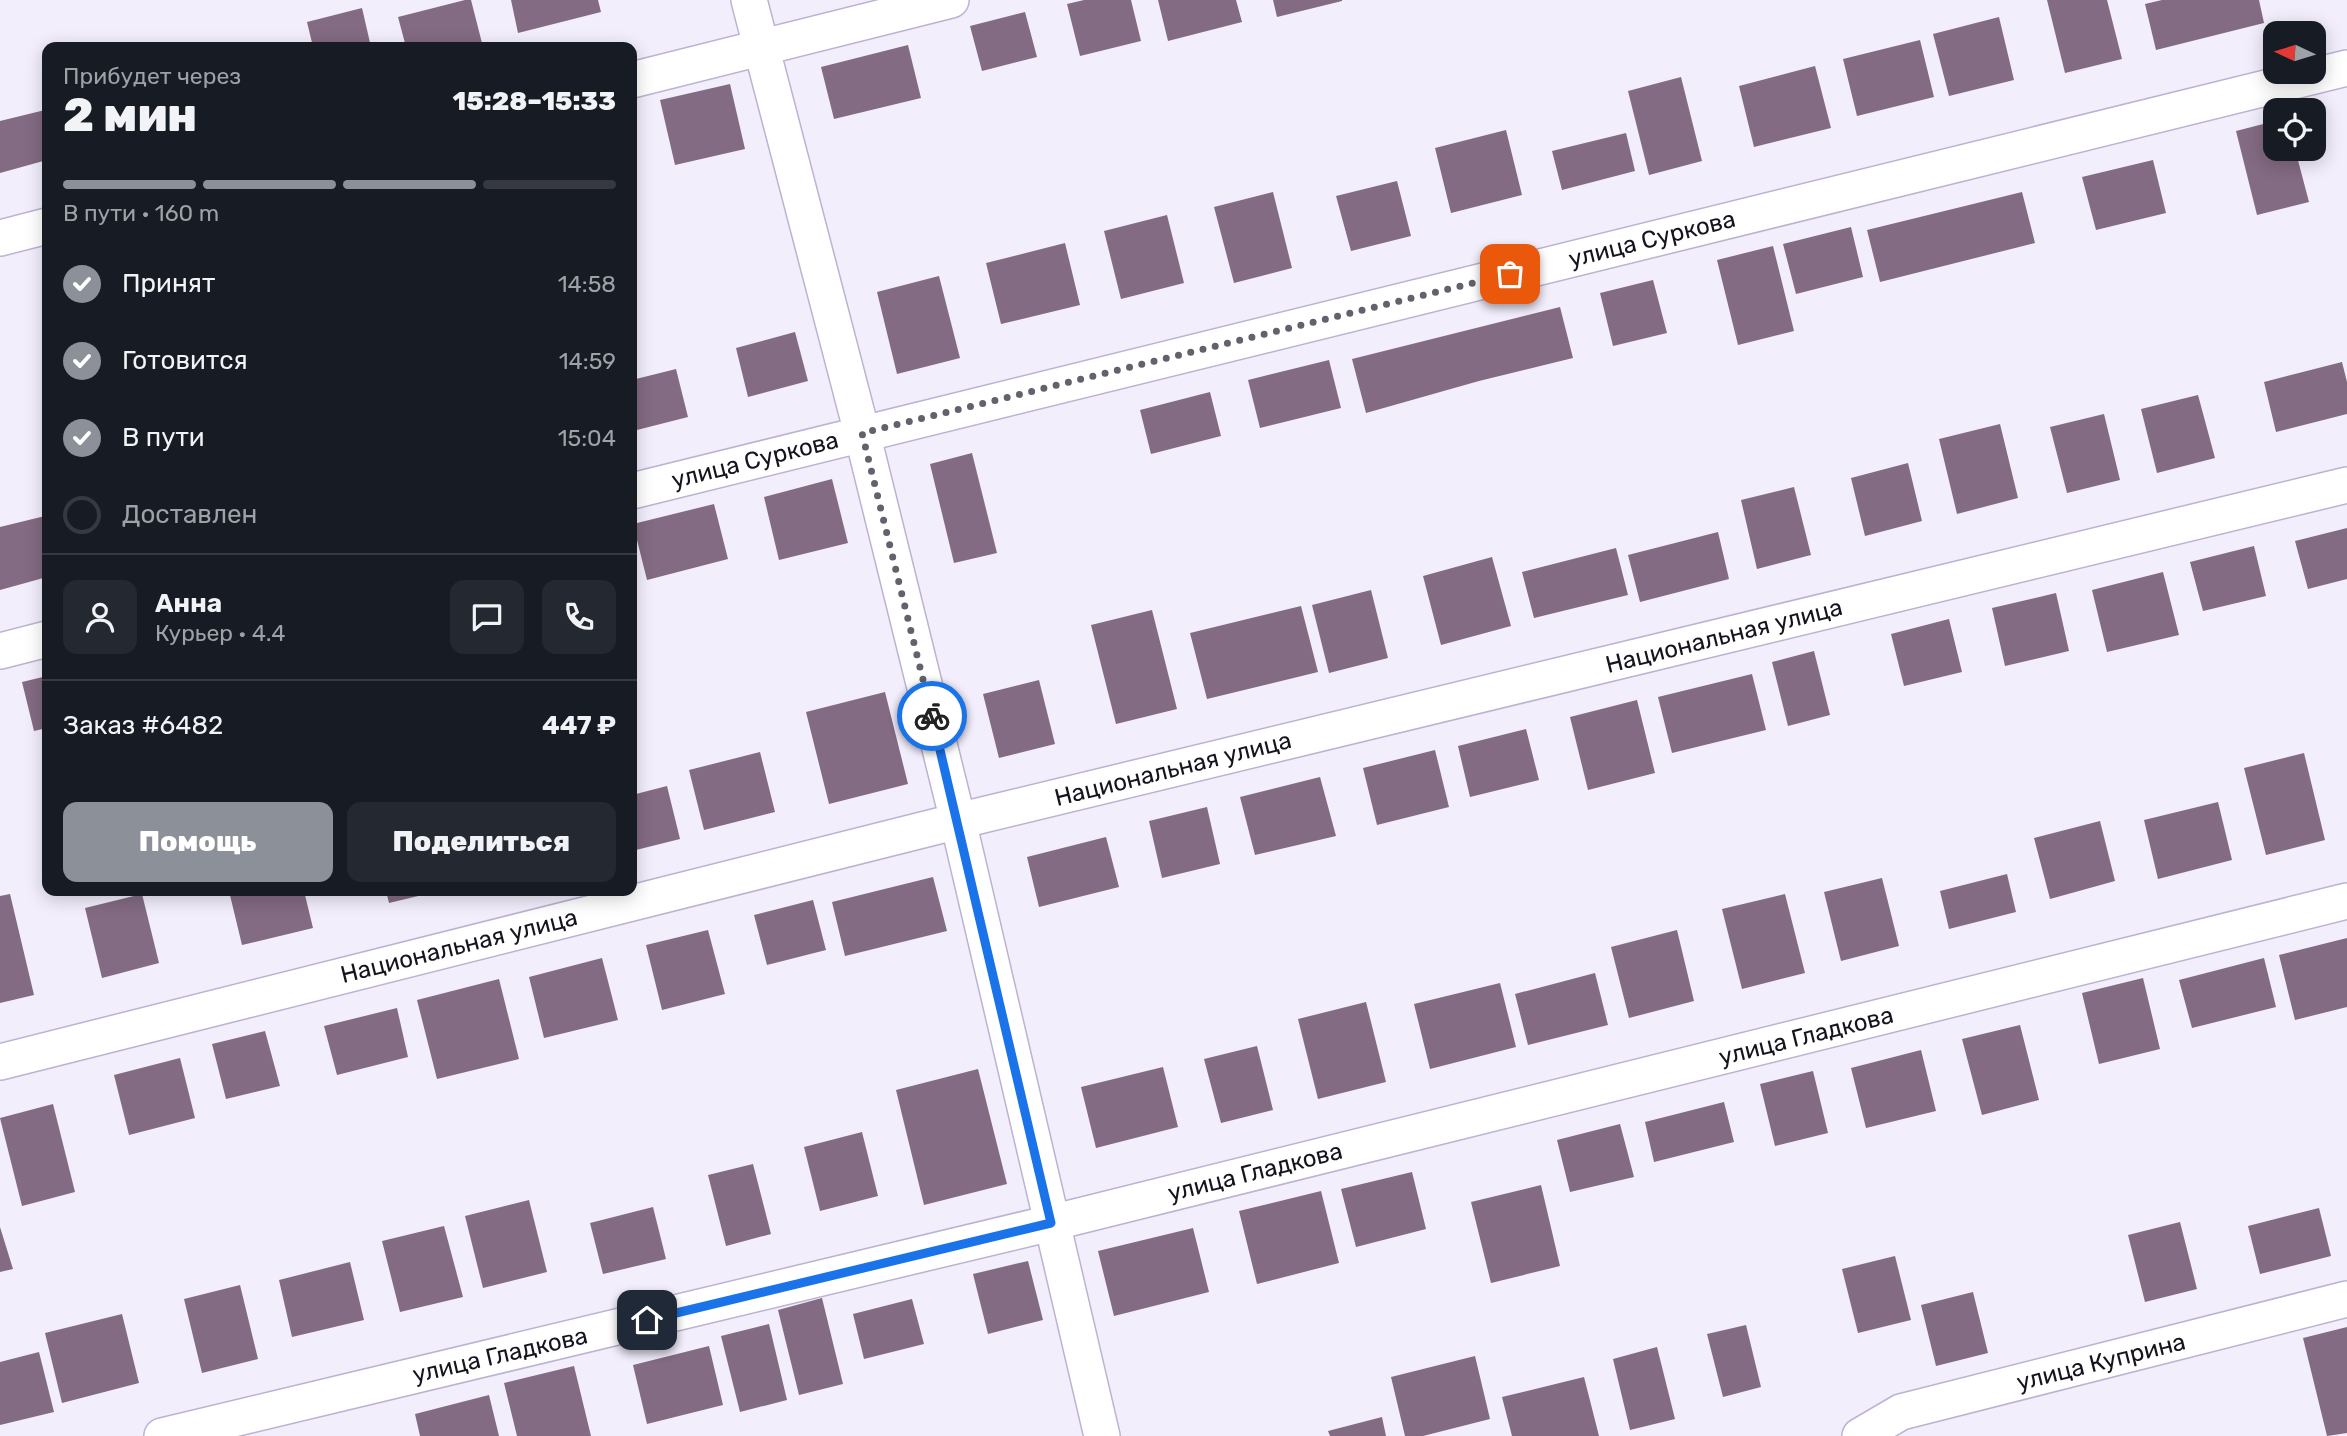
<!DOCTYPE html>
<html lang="ru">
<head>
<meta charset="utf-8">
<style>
	:root { --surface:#171b24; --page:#242831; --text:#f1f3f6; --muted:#9ea1a6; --line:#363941; --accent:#8c9099 }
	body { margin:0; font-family:Rubik,sans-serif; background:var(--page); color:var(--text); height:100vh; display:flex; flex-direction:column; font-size:26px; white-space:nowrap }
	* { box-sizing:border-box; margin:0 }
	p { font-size:23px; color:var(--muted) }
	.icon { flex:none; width:38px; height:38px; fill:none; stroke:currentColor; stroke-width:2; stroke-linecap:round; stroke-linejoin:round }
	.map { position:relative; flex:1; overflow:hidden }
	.panel { position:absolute; left:42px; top:42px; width:595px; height:854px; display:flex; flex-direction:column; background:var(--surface); border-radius:14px; box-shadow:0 4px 18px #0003 }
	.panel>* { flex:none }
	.needle { width:46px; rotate:274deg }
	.buttons { position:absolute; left:2263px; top:21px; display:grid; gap:14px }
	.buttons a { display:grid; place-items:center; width:63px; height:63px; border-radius:14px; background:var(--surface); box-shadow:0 4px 18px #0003; font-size:35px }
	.pin { position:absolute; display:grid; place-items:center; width:60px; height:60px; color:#fff; margin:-30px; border-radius:14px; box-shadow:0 4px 10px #0006 }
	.courier { position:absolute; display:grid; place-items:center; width:70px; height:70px; margin:-35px; border:5px solid #1a73e8; border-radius:50%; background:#fff; color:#222; box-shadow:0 2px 9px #0007 }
	.overview em { font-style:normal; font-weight:800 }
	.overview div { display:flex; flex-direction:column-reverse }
	.overview { display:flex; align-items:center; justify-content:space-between; height:119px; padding:0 21px }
	h1 { font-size:46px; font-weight:800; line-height:52px }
	.bar { display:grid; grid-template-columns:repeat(4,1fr); gap:10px 7px; align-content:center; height:84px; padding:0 21px }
	.bar i { height:9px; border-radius:5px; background:var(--line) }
	.bar .selected { background:var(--accent) }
	.bar p { grid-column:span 4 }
	.line { display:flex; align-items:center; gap:18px; padding:0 21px; border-top:2px solid var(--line) }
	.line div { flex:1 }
	.round { display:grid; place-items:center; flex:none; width:74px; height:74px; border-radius:14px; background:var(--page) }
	ol { padding:0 21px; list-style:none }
	li { display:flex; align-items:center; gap:21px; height:77px }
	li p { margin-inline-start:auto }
	li .icon { padding:7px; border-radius:50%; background:var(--accent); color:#fff; stroke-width:4 }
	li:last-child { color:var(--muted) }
	li i { width:38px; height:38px; border:4px solid var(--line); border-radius:50% }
	.primary-button { display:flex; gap:14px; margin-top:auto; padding:14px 21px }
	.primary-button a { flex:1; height:80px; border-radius:14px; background:var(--accent); color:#fff; font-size:28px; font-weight:800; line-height:80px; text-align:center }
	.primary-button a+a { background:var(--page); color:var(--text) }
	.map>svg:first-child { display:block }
</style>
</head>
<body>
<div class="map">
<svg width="2347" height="1436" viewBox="0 0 2347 1436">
	<rect width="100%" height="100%" fill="#f2eefc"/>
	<!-- building -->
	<path fill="#836b83" d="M465 0H471L483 47H406L398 17Z
		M511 0H598L601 12 518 33Z
		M1084 0H1131L1141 41 1080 56 1067 4Z
		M1158 0H1236L1242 22 1168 41Z
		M1273 0H1342V1L1277 17Z
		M2047 0H2107L2122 59 2065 73Z
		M2162 0H2259L2264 23 2156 50 2145 4Z
		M362 8 371 47H313L307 22Z
		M1025 12 1037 57 982 71 970 26Z
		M1999 17 2014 80 1949 96 1933 34Z
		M1920 40 1934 97 1857 116 1843 59Z
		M908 45 921 98 834 119 821 67Z
		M1815 66 1831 128 1754 147 1739 86Z
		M1681 77 1702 161 1649 175 1628 91Z
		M730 84 745 149 675 165 660 100Z
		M45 110 47 121V160L0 173V121Z
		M2275 121V149H2295L2309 202 2257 215 2236 131Z
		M1506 130 1522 195 1451 213 1435 148Z
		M1626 133 1635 171 1562 190 1552 151Z
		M2153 160 2166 213 2096 230 2082 177Z
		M1397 181 1411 236 1351 251 1336 196Z
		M1273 192 1292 268 1234 283 1214 207Z
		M2022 192 2035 243 1880 282 1867 230Z
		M1167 215 1184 283 1121 299 1104 231Z
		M1851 227 1863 277 1796 294 1783 244Z
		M1065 243 1080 305 1001 324 986 263Z
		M1773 246 1794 331 1738 345 1717 260Z
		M939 276 960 358 897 374 877 292Z
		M1653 280 1667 333 1613 346 1600 293Z
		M1560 307 1573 358 1479 381 1366 413 1352 359Z
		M795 332 808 381 748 397 736 348Z
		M1329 360 1341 408 1260 428 1248 380Z
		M2342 362 2347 382V414L2276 432 2264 382Z
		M676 369 688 417 633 431 632 380Z
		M1210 392 1221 436 1151 454 1140 410Z
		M2198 395 2215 458 2157 473 2141 409Z
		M2104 414 2120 480 2067 493 2050 427Z
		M2000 424 2018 498 1957 514 1939 439Z
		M972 453 997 553 954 563 930 464Z
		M1908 463 1922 521 1865 536 1851 478Z
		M832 479 848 543 779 560 764 497Z
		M1794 487 1811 555 1757 569 1741 500Z
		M714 504 728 559 647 580 633 524Z
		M45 516 47 526V577L0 590V527Z
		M2347 528V579L2308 589 2295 541Z
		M1718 532 1729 579 1640 602 1628 555Z
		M2254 546 2266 596 2203 611 2190 562Z
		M1616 548 1628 595 1534 618 1522 572Z
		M1492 557 1511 626 1441 645 1423 576Z
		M2163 572 2179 635 2107 652 2092 590Z
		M1371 590 1388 658 1329 673 1312 605Z
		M2056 593 2069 651 2005 666 1992 608Z
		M1301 606 1318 672 1207 699 1190 633Z
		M1152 610 1177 709 1116 724 1091 625Z
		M1949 619 1962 672 1904 686 1891 634Z
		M1814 651 1830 715 1788 726 1772 662Z
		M1752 674 1766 730 1672 753 1658 697Z
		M47 676V728L34 731 22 682Z
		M1039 680 1055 744 999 758 983 694Z
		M885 692 908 784 829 804 806 712Z
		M1637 700 1655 773 1588 790 1570 717Z
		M1526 729 1539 780 1470 797 1458 746Z
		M1435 750 1449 807 1377 825 1363 768Z
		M760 752 775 812 704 830 689 770Z
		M2304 753 2325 840 2266 855 2244 768Z
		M1320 777 1336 836 1255 855 1240 797Z
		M667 786 680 839 632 851V795Z
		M2218 802 2232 860 2158 879 2144 820Z
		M1207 807 1220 864 1162 878 1149 821Z
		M2100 821 2115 881 2050 899 2034 838Z
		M1106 837 1119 887 1039 907 1027 857Z
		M2007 874 2016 912 1949 929 1940 891Z
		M933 877 947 931 845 956 832 902Z
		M1882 878 1899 946 1841 961 1824 892Z
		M229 891H304L313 928 242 945Z
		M386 891H435V892L389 903Z
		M10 894 34 995 0 1003V896Z
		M142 894 159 963 102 978 85 908Z
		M1785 894 1805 973 1742 989 1722 909Z
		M813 900 826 950 767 965 754 915Z
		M708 930 725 994 662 1010 646 945Z
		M1677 930 1694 1001 1629 1018 1611 947Z
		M2347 938V1007L2295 1020 2279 955Z
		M602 958 618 1020 544 1038 529 977Z
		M2264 958 2276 1007 2192 1028 2179 980Z
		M1595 973 1608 1025 1528 1045 1515 994Z
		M2143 978 2160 1049 2099 1064 2082 993Z
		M499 979 519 1059 437 1079 417 1000Z
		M1500 983 1516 1047 1430 1069 1414 1004Z
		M1366 1002 1386 1082 1318 1099 1298 1019Z
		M397 1008 408 1057 337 1075 324 1026Z
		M2020 1025 2039 1100 1982 1115 1962 1039Z
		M265 1031 280 1086 226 1099 212 1044Z
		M1257 1046 1273 1110 1221 1123 1204 1059Z
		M1921 1050 1936 1111 1866 1128 1851 1068Z
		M180 1058 195 1118 129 1135 114 1075Z
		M1163 1067 1178 1127 1096 1148 1081 1087Z
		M978 1069 1007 1184 924 1205 896 1090Z
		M1813 1071 1828 1133 1775 1146 1760 1084Z
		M1724 1102 1734 1142 1654 1162 1645 1122Z
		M53 1104 75 1192 22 1206 0 1118Z
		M1620 1124 1634 1177 1570 1192 1557 1140Z
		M862 1132 878 1196 820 1211 804 1147Z
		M753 1164 771 1234 726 1246 708 1175Z
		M1412 1172 1426 1229 1356 1247 1341 1189Z
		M1541 1185 1560 1266 1491 1283 1471 1202Z
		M1321 1191 1339 1263 1257 1284 1239 1211Z
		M529 1200 547 1272 483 1288 465 1216Z
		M653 1207 666 1259 603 1274 590 1223Z
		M2319 1208 2331 1256 2260 1274 2248 1226Z
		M2180 1222 2197 1289 2145 1302 2128 1235Z
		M444 1226 463 1297 400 1312 382 1241Z
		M0 1227 13 1269 0 1272Z
		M1193 1228 1209 1292 1114 1316 1098 1251Z
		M1895 1256 1911 1320 1858 1333 1842 1269Z
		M1028 1261 1043 1320 988 1334 973 1274Z
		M350 1262 364 1320 292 1337 279 1280Z
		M240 1285 258 1359 202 1373 184 1299Z
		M1973 1292 1988 1353 1936 1366 1921 1305Z
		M822 1298 843 1384 799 1395 778 1310Z
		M912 1299 924 1344 864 1359 853 1314Z
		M122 1314 139 1383 62 1403 45 1333Z
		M769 1324 787 1400 740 1412 721 1336Z
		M1746 1325 1761 1387 1723 1397 1707 1334Z
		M2347 1327V1433L2327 1436 2303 1338Z
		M709 1346 723 1405 647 1424 633 1365Z
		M1657 1347 1675 1419 1630 1430 1613 1359Z
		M39 1352 54 1412 0 1425V1362Z
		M1475 1356 1490 1419 1423 1436H1405L1391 1377Z
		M574 1366 591 1436H517L504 1383Z
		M1584 1377 1599 1436H1512L1502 1397Z
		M489 1395 499 1436H420L415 1414Z
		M1382 1417 1386 1436H1330L1328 1431Z"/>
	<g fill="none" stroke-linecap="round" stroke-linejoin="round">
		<defs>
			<path id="street" d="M749 0 862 433 958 821 1102 1436
				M632 80 951 0
				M0 238 47 226
				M632 491 2347 68
				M0 651 47 639
				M0 1062 958 821 2347 485
				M162 1436 1051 1223 2347 901
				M1860 1436 1901 1412 2347 1299"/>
		</defs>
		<!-- street casing -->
		<use href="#street" stroke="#bdb2d2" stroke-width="38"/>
		<!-- street -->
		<use href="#street" stroke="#fff" stroke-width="35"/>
	</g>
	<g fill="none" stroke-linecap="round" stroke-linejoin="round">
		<!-- done -->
		<path stroke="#64606c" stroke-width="7" stroke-dasharray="0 12.6" d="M932 716 862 433 1510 274"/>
		<!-- route -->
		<path stroke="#1a73e8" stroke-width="9" d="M647 1320 1051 1223 932 716"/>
	</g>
	<g text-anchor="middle" stroke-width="6" stroke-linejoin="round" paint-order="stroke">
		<!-- street labels -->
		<g font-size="24" fill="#17131e" stroke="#fefefe">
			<text transform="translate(1652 239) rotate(-14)" y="8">улица Суркова</text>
			<text transform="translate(755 460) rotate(-14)" y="8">улица Суркова</text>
			<text transform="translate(1724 636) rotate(-14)" y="8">Национальная улица</text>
			<text transform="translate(1173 769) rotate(-14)" y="8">Национальная улица</text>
			<text transform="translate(459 946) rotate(-14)" y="8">Национальная улица</text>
			<text transform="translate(1806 1036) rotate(-14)" y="8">улица Гладкова</text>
			<text transform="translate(1255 1172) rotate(-14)" y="8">улица Гладкова</text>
			<text transform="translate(500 1355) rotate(-13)" y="8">улица Гладкова</text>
			<text transform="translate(2101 1362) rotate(-14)" y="8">улица Куприна</text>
		</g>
	</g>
</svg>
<div class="buttons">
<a><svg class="needle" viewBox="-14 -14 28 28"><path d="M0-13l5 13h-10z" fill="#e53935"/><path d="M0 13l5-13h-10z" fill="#9ea1a6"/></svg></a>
<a><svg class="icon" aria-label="locate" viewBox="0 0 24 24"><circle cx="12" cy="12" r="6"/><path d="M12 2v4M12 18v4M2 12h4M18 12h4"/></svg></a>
</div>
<div class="pin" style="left:1510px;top:274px;background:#ea580c"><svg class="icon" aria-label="bag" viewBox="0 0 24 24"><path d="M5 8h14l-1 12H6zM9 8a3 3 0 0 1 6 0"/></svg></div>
<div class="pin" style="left:647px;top:1320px;background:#1f2937"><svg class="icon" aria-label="home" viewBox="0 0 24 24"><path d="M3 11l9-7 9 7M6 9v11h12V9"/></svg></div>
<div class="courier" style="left:932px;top:716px"><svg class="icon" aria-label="bike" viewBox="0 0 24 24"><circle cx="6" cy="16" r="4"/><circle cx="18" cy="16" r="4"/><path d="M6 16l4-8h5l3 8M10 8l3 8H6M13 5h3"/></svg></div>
<section class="panel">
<div class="overview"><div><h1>2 мин</h1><p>Прибудет через</p></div><em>15:28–15:33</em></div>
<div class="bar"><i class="selected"></i><i class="selected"></i><i class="selected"></i><i></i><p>В пути · 160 m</p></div>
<ol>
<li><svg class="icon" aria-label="check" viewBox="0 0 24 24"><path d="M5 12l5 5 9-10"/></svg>Принят<p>14:58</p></li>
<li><svg class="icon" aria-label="check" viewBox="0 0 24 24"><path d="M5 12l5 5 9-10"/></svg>Готовится<p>14:59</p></li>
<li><svg class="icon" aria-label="check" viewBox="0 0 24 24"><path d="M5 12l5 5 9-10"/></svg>В пути<p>15:04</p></li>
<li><i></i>Доставлен</li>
</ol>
<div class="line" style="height:126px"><a class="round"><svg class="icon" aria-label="person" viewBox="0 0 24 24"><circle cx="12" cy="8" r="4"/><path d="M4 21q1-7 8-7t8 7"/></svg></a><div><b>Анна</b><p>Курьер · 4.4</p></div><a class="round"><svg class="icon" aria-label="chat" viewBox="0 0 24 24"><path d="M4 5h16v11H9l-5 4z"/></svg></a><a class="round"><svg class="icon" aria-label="phone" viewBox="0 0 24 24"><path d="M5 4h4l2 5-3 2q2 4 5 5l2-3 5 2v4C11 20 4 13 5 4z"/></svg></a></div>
<div class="line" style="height:91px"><div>Заказ #6482</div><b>447 ₽</b></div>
<div class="primary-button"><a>Помощь</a><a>Поделиться</a></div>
</section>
</div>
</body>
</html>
